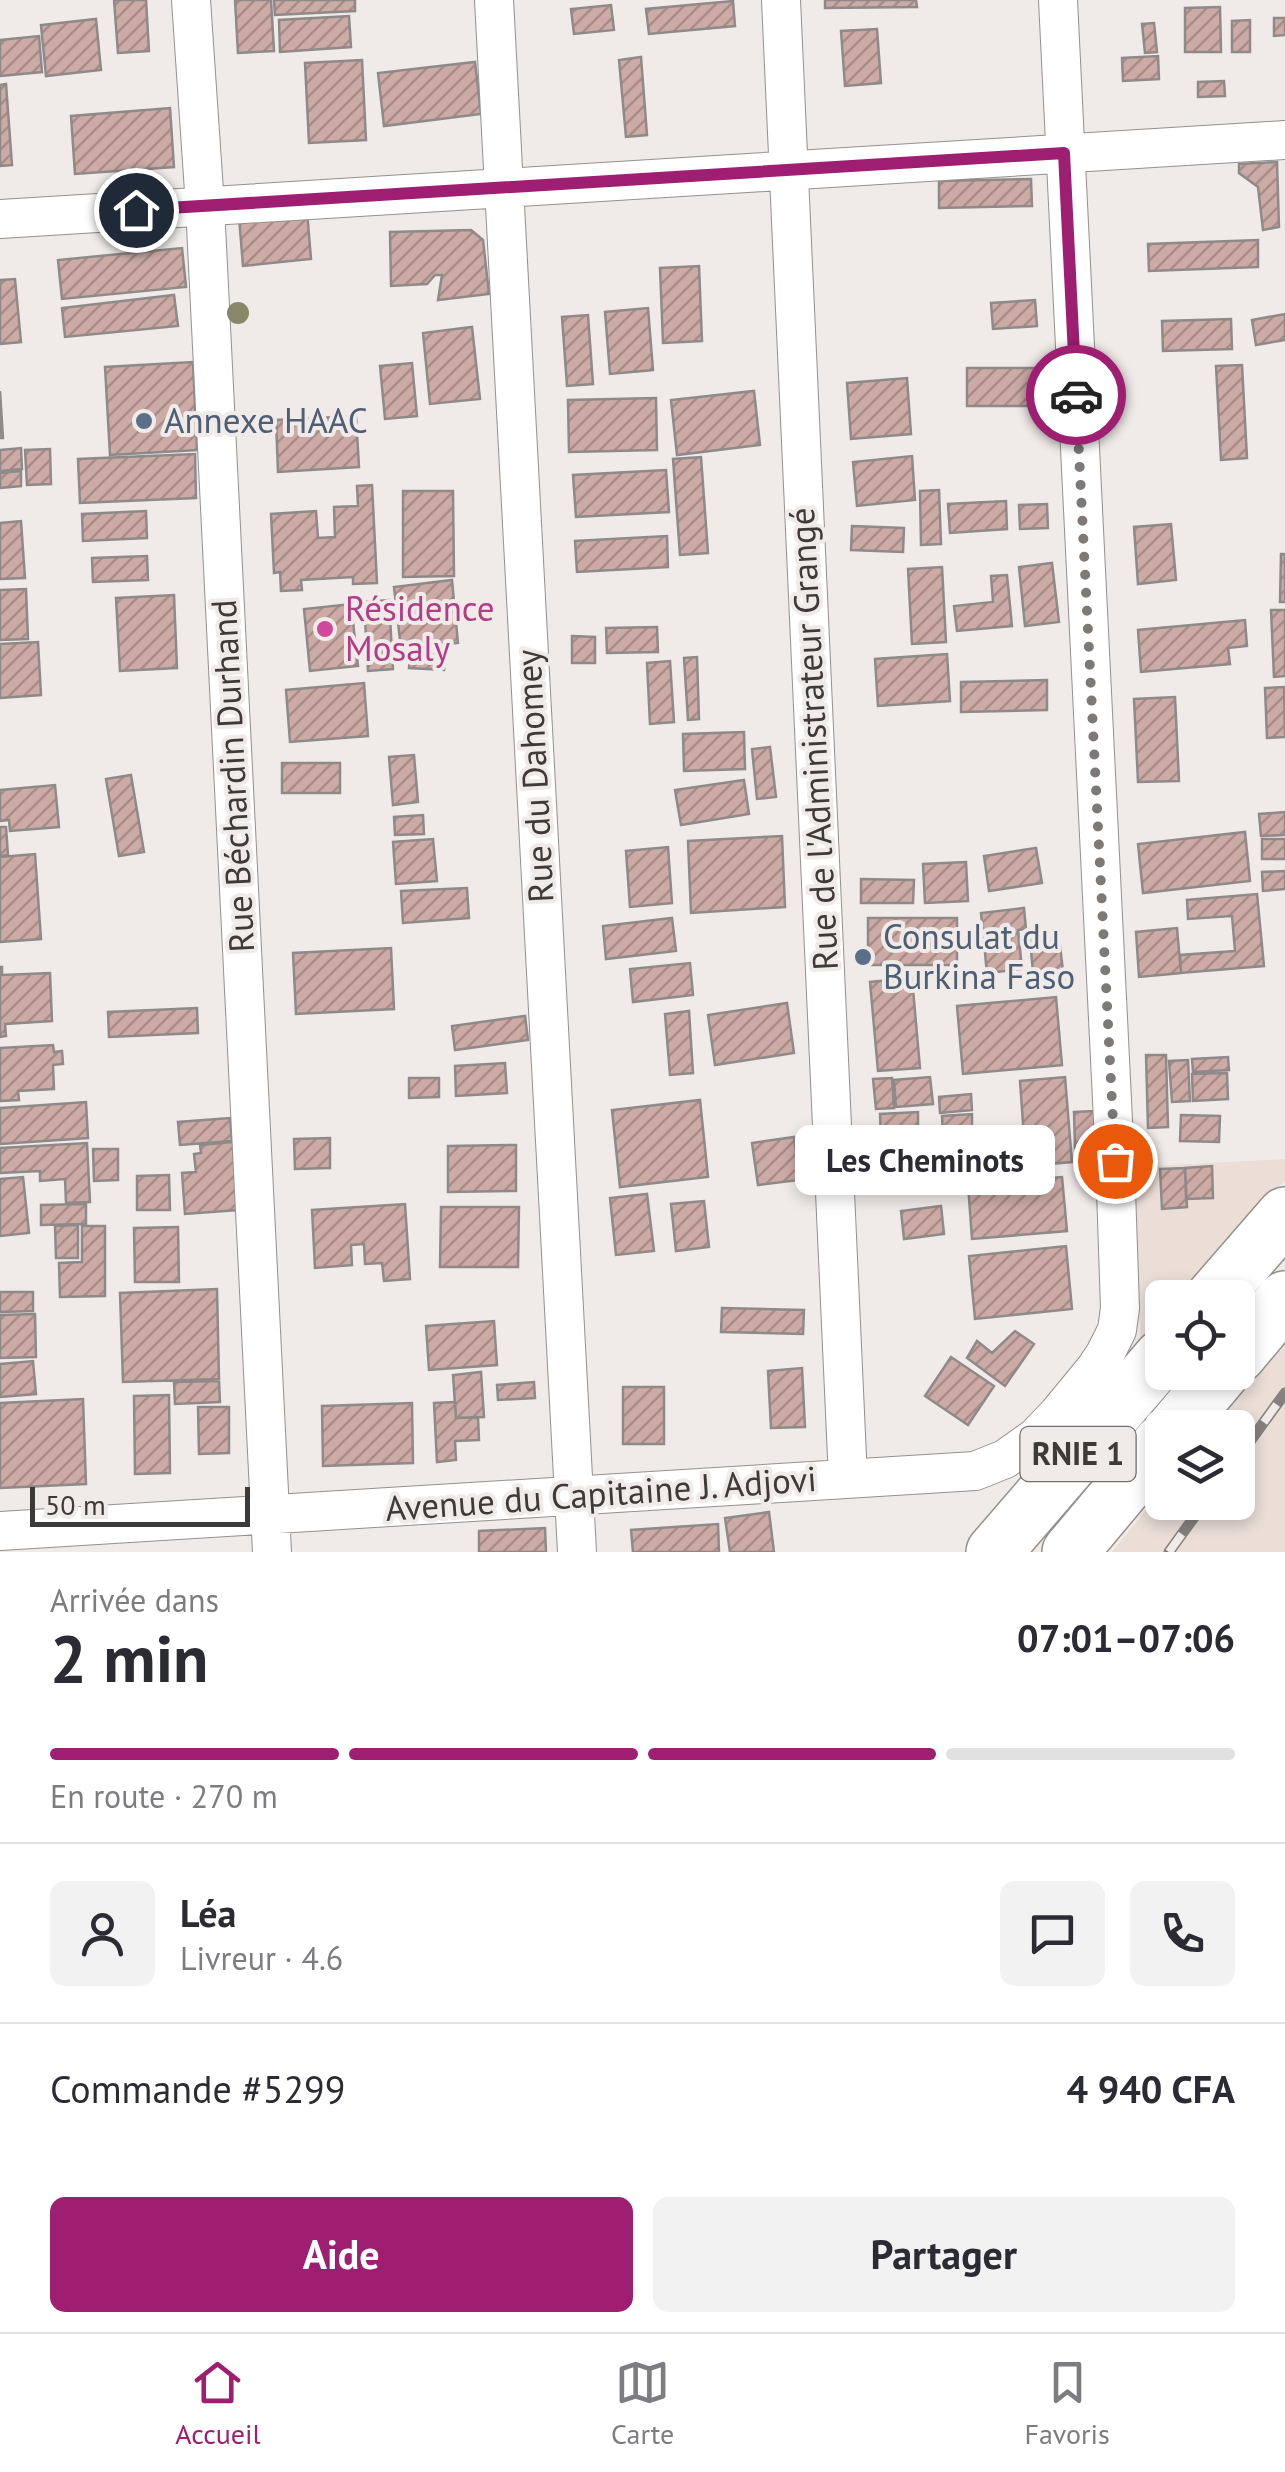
<!DOCTYPE html>
<html lang="fr">
<head>
<meta charset="utf-8">
<style>
	:root { --surface:#fff; --page:#f2f2f3; --text:#2b2b33; --muted:#7c7c81; --line:#e1e1e2; --accent:#9e1e71 }
	body { margin:0; font-family:"PT Sans",sans-serif; background:var(--page); color:var(--text); height:100vh; display:flex; flex-direction:column; font-size:38px; white-space:nowrap }
	* { box-sizing:border-box; margin:0 }
	p { font-size:32px; color:var(--muted) }
	.icon { flex:none; width:55px; height:55px; fill:none; stroke:currentColor; stroke-width:2; stroke-linecap:round; stroke-linejoin:round }
	.map { position:relative; height:1552px; overflow:hidden }
	.drawer { display:flex; flex-direction:column; background:var(--surface); flex:1 }
	.drawer>* { flex:none }
	.fabs { position:absolute; left:1145px; top:1280px; display:grid; gap:20px }
	.fabs a { display:grid; place-items:center; width:110px; height:110px; border-radius:15px; background:var(--surface); box-shadow:0 5px 15px #0003; font-size:50px }
	.scale { position:absolute; left:30px; bottom:25px; width:220px; box-sizing:border-box; padding-left:10px; border:5px solid #3d3b3a; border-top:0; font-size:28px; line-height:35px; white-space:nowrap; color:#3d3b3a; -webkit-text-stroke:8px #f0ebe9; paint-order:stroke }
	.pin { position:absolute; display:grid; place-items:center; width:85px; height:85px; color:#fff; margin:-42px; border:5px solid #fff; border-radius:50%; box-shadow:0 2px 10px #0007 }
	.courier { position:absolute; display:grid; place-items:center; width:100px; height:100px; margin:-50px; border:8px solid #9e1e71; border-radius:50%; background:#fff; color:#222; box-shadow:0 2px 12px #0007 }
	.bubble { position:absolute; height:70px; border-radius:15px; background:var(--surface); box-shadow:0 5px 15px #0003; font-size:32px; font-weight:700; line-height:70px; text-align:center }
	.overview em { font-style:normal; font-weight:700 }
	.overview div { display:flex; flex-direction:column-reverse }
	.overview { display:flex; align-items:center; justify-content:space-between; height:170px; padding:0 50px }
	h1 { font-size:65px; font-weight:700; line-height:75px }
	.bar { display:grid; grid-template-columns:repeat(4,1fr); gap:15px 10px; align-content:center; height:120px; padding:0 50px }
	.bar i { height:12px; border-radius:8px; background:var(--line) }
	.bar .selected { background:var(--accent) }
	.bar p { grid-column:span 4 }
	.line { display:flex; align-items:center; gap:25px; padding:0 50px; border-top:2px solid var(--line) }
	.line div { flex:1 }
	.round { display:grid; place-items:center; flex:none; width:105px; height:105px; border-radius:15px; background:var(--page) }
	.primary-button { display:flex; gap:20px; margin-top:auto; padding:20px 50px }
	.primary-button a { flex:1; height:115px; border-radius:15px; background:var(--accent); color:#fff; font-size:40px; font-weight:700; line-height:115px; text-align:center }
	.primary-button a+a { background:var(--page); color:var(--text) }
	.dock { display:flex; justify-content:space-around; align-items:center; height:140px; border-top:2px solid var(--line); background:var(--surface); font-size:28px; color:var(--muted) }
	.dock a { display:grid; justify-items:center; gap:5px }
	.dock .selected { color:var(--accent) }
	.map>svg:first-child { display:block }
</style>
</head>
<body>
<div class="map">
<svg width="1285" height="1552" viewBox="0 0 1285 1552">
	<defs>
		<pattern id="building-hatch" width="6" height="6" patternUnits="userSpaceOnUse" patternTransform="scale(2.5)"><rect width="6" height="6" fill="#ccaba6"/><path d="M-1 1l2-2M0 6l6-6M5 7l2-2" fill="none" stroke="#a78c88"/></pattern>
	</defs>
	<rect width="100%" height="100%" fill="#f0ebe9"/>
	<!-- built -->
	<path fill="#eaded7" d="M1285 1159V1180L1182 1297 1162 1298V1319L1141 1344 1130 1167Z
		M1285 1339V1552H1112L1162 1490V1502H1238V1428L1213 1427Z"/>
	<!-- building -->
	<path fill="url(#building-hatch)" stroke="#8f8a89" stroke-width="2.5" d="M114 0H146L149 51 118 53Z
		M235 0H271L274 51 238 53Z
		M274 0H355V11L275 15Z
		M825 0H916L917 7 825 8Z
		M733 1 735 26 649 34 646 9Z
		M611 5 614 30 574 34 571 9Z
		M1220 7 1221 52H1185V8Z
		M349 16 351 47 280 52 279 20Z
		M1274 18H1285V35L1274 36Z
		M96 19 101 70 46 76 41 25Z
		M1250 20V52H1232V21Z
		M1154 23 1157 52 1145 53 1142 24Z
		M877 29 881 83 845 86 841 31Z
		M39 36 42 72 0 76V40Z
		M1158 56 1159 79 1123 81 1122 58Z
		M641 57 647 135 626 137 619 60Z
		M362 60 366 140 309 143 305 63Z
		M475 62 481 114 384 126 378 73Z
		M1224 81 1225 96 1198 97V82Z
		M6 84 12 165 0 166V85Z
		M170 108 174 167 75 174 71 116Z
		M1277 162 1279 227 1263 230 1258 187 1239 173V164Z
		M1031 179 1032 206 939 208V181Z
		M307 211 311 259 243 266 239 217Z
		M471 230 483 240 489 294 438 300 442 275H435L427 284 391 286 390 232Z
		M1258 240V267L1149 271 1148 244Z
		M182 248 186 287 62 299 58 260Z
		M699 266 702 341 663 343 660 268Z
		M15 279 21 342 0 344V280Z
		M174 295 178 326 65 337 62 308Z
		M1035 300 1037 326 993 329 991 303Z
		M648 308 653 370 610 374 605 312Z
		M1285 314V340L1256 345 1252 320Z
		M588 315 593 384 567 386 562 317Z
		M1231 319 1232 349 1163 351 1162 321Z
		M472 327 480 399 430 404 423 333Z
		M193 362 197 450 110 455 105 367Z
		M412 363 417 416 385 419 380 366Z
		M1242 365 1247 458 1221 460 1216 366Z
		M967 368H1046L1045 406H967Z
		M907 378 911 434 851 439 847 383Z
		M0 391 3 438H0Z
		M754 391 760 445 677 455 671 400Z
		M656 398 657 450 569 452 568 400Z
		M356 416 359 467 278 472 276 420Z
		M21 448 22 469 0 471V450Z
		M50 449 51 484 27 485 25 450Z
		M195 454 196 498 80 503 78 459Z
		M912 456 915 500 857 506 853 462Z
		M701 457 708 553 680 555 673 459Z
		M666 470 669 512 576 517 573 475Z
		M21 471V486L0 488V473Z
		M372 485 377 583 353 584V577L301 580 302 590 281 591 280 572 274 573 271 514 316 511 318 538 335 537 334 507 358 506 357 486Z
		M939 490 941 544 921 545 920 491Z
		M403 491H453L454 576 403 577Z
		M1006 501 1007 529 950 533 948 504Z
		M1047 504 1048 528 1020 529 1019 505Z
		M146 511 147 538 83 541 82 514Z
		M21 521 25 578 0 579V523Z
		M1171 524 1176 580 1138 584 1134 527Z
		M852 526 904 528 903 552 851 550Z
		M667 536 668 567 577 572 575 541Z
		M1281 554H1285V602H1280Z
		M147 556 148 580 93 582 92 558Z
		M1052 563 1059 622 1025 626 1019 567Z
		M942 567 946 642 912 644 908 569Z
		M1007 575 1012 626 957 631 954 606 993 602 991 576Z
		M452 580 458 643 401 649 394 587Z
		M26 589 28 639 0 640V590Z
		M174 595 177 668 120 671 116 598Z
		M389 600 393 669 368 671 364 602Z
		M351 604 358 666 310 671 304 609Z
		M1271 610H1285V676L1274 677Z
		M1245 620 1247 646 1228 648 1230 664 1141 672 1138 630Z
		M657 627 658 652 607 653 606 628Z
		M572 636 595 637V663H572Z
		M38 642 41 695 0 698V644Z
		M410 653 445 655 444 670 409 668Z
		M947 654 950 701 878 706 875 659Z
		M697 657 699 719 688 720 684 658Z
		M670 661 674 722 650 724 647 663Z
		M1047 680V710L961 712V682Z
		M364 683 368 736 290 742 286 690Z
		M1284 687 1285 737 1267 738 1265 688Z
		M1175 697 1179 781 1138 782 1134 699Z
		M744 732 745 769 684 771 683 734Z
		M770 747 776 797 757 799 752 749Z
		M414 755 418 802 393 805 389 757Z
		M282 763H340V793H282Z
		M131 775 144 852 119 856 106 779Z
		M744 780 749 814 681 825 675 790Z
		M55 785 59 827 10 831 9 820 0 821V790Z
		M1285 812V835L1261 836 1259 814Z
		M423 815 424 834 395 835 394 817Z
		M0 827H6L8 855 0 856Z
		M1245 832 1250 881 1143 893 1138 844Z
		M782 836 785 907 691 913 688 841Z
		M433 839 437 881 396 884 393 842Z
		M1262 839H1285V859H1262Z
		M668 847 672 903 630 907 626 851Z
		M1036 848 1042 883 989 891 984 856Z
		M35 854 41 939 0 942V857Z
		M966 862 968 901 925 903 923 864Z
		M1285 871V889L1263 891 1262 872Z
		M861 879 914 880 913 903H861Z
		M467 888 469 918 403 923 401 891Z
		M1257 894 1264 966 1181 973 1180 955 1235 951 1232 916 1188 919 1187 900Z
		M1024 908 1026 929 1018 930 1022 969 987 973 981 913Z
		M672 918 676 951 606 959 603 926Z
		M868 918H957V965H868Z
		M1177 928 1181 973 1139 977 1136 932Z
		M1059 937 1064 980 1034 983 1030 940Z
		M391 948 394 1009 296 1014 293 953Z
		M690 963 693 995 633 1002 630 969Z
		M0 967H2V975L50 973 52 1021 5 1024 6 1036 0 1037Z
		M912 978 920 1068 878 1071 870 982Z
		M1056 997 1062 1065 963 1074 957 1006Z
		M787 1003 794 1053 715 1065 708 1015Z
		M197 1008 198 1033 109 1037 108 1012Z
		M689 1011 693 1073 670 1075 665 1014Z
		M525 1016 528 1040 455 1050 452 1026Z
		M53 1045 54 1052 62 1051 63 1064 53 1065 54 1089 18 1091 19 1100 0 1101V1048Z
		M1146 1055H1166L1168 1127 1148 1128Z
		M1228 1057 1229 1070 1193 1072 1192 1059Z
		M1188 1060 1190 1101 1172 1102 1169 1061Z
		M505 1063 507 1093 456 1096 455 1066Z
		M1227 1073 1228 1099 1193 1101 1192 1074Z
		M930 1077 933 1104 896 1107 894 1080Z
		M1065 1077 1072 1162 1026 1166 1020 1081Z
		M409 1078H439V1097L409 1098Z
		M892 1078 894 1108 876 1109 873 1079Z
		M971 1094 972 1110 940 1113 939 1097Z
		M700 1100 708 1177 620 1187 612 1110Z
		M86 1102 88 1138 0 1144V1108Z
		M1095 1111 1097 1147 1075 1148 1074 1112Z
		M918 1112V1137L881 1139 880 1114Z
		M972 1114V1134L943 1136 942 1116Z
		M1181 1115 1220 1116 1219 1142 1180 1141Z
		M230 1118 232 1141 180 1145 178 1122Z
		M794 1137 799 1180 758 1185 752 1143Z
		M330 1138V1168L295 1169 294 1139Z
		M233 1142 238 1210 185 1214 182 1173 196 1172 194 1154 201 1153 200 1145Z
		M87 1143 90 1202 66 1203 65 1179 40 1181V1171L0 1173V1148Z
		M516 1145V1191L448 1192V1146Z
		M93 1149H118V1180L94 1181Z
		M880 1151 921 1154 919 1176 878 1172Z
		M1212 1166 1213 1198 1186 1199 1185 1168Z
		M1185 1168 1187 1207 1162 1209 1160 1169Z
		M169 1175 170 1210H137V1176Z
		M23 1177 29 1233 0 1236V1179Z
		M1062 1177 1067 1231 972 1239 968 1184Z
		M647 1194 654 1251 616 1255 610 1198Z
		M704 1201 709 1247 676 1251 671 1204Z
		M86 1204V1224L41 1225V1205Z
		M405 1204 410 1279 384 1281 382 1263 365 1264 364 1244 351 1245 352 1265 315 1268 312 1210Z
		M941 1206 944 1234 904 1239 901 1211Z
		M441 1207H519L518 1267H440Z
		M78 1225V1258H56L55 1226Z
		M82 1226H105V1296L60 1297 59 1263 82 1262Z
		M178 1227 179 1282H135L134 1228Z
		M1066 1246 1072 1309 975 1319 969 1256Z
		M217 1289 219 1379 123 1382 120 1293Z
		M0 1292H33V1311L0 1312Z
		M722 1308 804 1310 803 1334 721 1332Z
		M35 1314 36 1357 0 1358V1315Z
		M494 1321 497 1365 429 1370 426 1326Z
		M1015 1331 1034 1344 1005 1386 967 1358 977 1341 992 1353Z
		M951 1357 994 1386 968 1425 925 1396Z
		M33 1361 36 1394 0 1397V1364Z
		M802 1368 805 1427 771 1428 768 1371Z
		M481 1372 484 1417 456 1418 453 1375Z
		M219 1381 220 1402 175 1404 174 1382Z
		M534 1382 535 1398 498 1400 497 1385Z
		M623 1387H664V1444H623Z
		M169 1395 170 1473 135 1474 134 1396Z
		M83 1399 86 1484 0 1488V1403Z
		M455 1402 456 1418 478 1417 479 1440 455 1441 456 1460 437 1462 434 1403Z
		M412 1403 413 1463 323 1466 322 1406Z
		M198 1407H229V1453L199 1454Z
		M769 1512 774 1552H730L725 1518Z
		M718 1524 719 1552H633L631 1530Z
		M545 1528 546 1552H479V1531Z"/>
	<g fill="none" stroke-linecap="round" stroke-linejoin="round">
		<defs>
			<path id="minor" d="M191 0 205 206 272 1552
				M494 0 577 1552
				M781 0 848 1479
				M0 219 1285 140
				M0 1531 975 1471 1005 1459 1036 1437 1058 1414 1095 1369 1105 1354 1117 1330 1120 1308 1115 1161 1058 0"/>
			<path id="highway" d="M1213 1298 1285 1215
				M1238 1355 1285 1299
				M1175 1428 1222 1372
				M994 1552 1162 1357
				M1070 1552 1162 1442"/>
		</defs>
		<!-- minor casing -->
		<use href="#minor" stroke="#94908d" stroke-width="40"/>
		<!-- highway casing -->
		<use href="#highway" stroke="#94908d" stroke-width="58"/>
		<!-- minor -->
		<use href="#minor" stroke="#fff" stroke-width="38"/>
		<!-- highway -->
		<use href="#highway" stroke="#fff" stroke-width="55"/>
		<defs>
			<path id="rail" d="M1238 1458 1285 1393
				M1169 1552 1205 1502"/>
		</defs>
		<!-- rail casing -->
		<use href="#rail" stroke="#84817f" stroke-width="11"/>
		<!-- rail -->
		<use href="#rail" stroke="#f0ebe9" stroke-width="8" stroke-dasharray="22" stroke-linecap="butt"/>
	</g>
	<!-- trees -->
	<circle fill="#898769" cx="238" cy="313" r="11"/>
	<g fill="none" stroke-linecap="round" stroke-linejoin="round">
		<!-- done -->
		<path stroke="#7c7977" stroke-width="10" stroke-dasharray="0 18" d="M1076 395 1115 1161"/>
		<!-- route -->
		<path stroke="#9e1e71" stroke-width="12" d="M136 210 1064 153 1076 395"/>
	</g>
	<!-- markers -->
	<g fill="#5c6f8a" stroke="#f0ebe9" stroke-width="4">
		<circle cx="144" cy="421" r="10"/>
		<circle cx="863" cy="957" r="10"/>
	</g>
	<circle fill="#d1479c" stroke="#f0ebe9" stroke-width="4" cx="325" cy="629" r="10"/>
	<g text-anchor="middle" stroke-width="8" stroke-linejoin="round" paint-order="stroke">
		<!-- shield labels -->
		<rect fill="#f0ebe9" stroke="#73706e" stroke-width="2.5" x="1020.5" y="1427" width="115" height="54" rx="8"/>
		<g font-size="32" font-weight="bold" fill="#3d3b3a">
			<text x="1078" y="1465">RNIE 1</text>
		</g>
		<!-- service labels -->
		<g font-size="35" fill="#4e5e75" stroke="#f0ebe9" text-anchor="start">
			<text x="164" y="433">Annexe HAAC</text>
			<text x="883" y="949">Consulat du<tspan x="883" dy="40">Burkina Faso</tspan></text>
		</g>
		<!-- hotel labels -->
		<g font-size="35" fill="#b23c85" stroke="#f0ebe9" text-anchor="start">
			<text x="345" y="621">Résidence<tspan x="345" dy="40">Mosaly</tspan></text>
		</g>
		<!-- street labels -->
		<g font-size="35" fill="#3d3b3a" stroke="#f0ebe9">
			<text transform="translate(814 739) rotate(-93)" y="12">Rue de l'Administrateur Grangé</text>
			<text transform="translate(233 776) rotate(-93)" y="12">Rue Béchardin Durhand</text>
			<text transform="translate(535 776) rotate(-93)" y="12">Rue du Dahomey</text>
			<text transform="translate(601 1494) rotate(-4)" y="12">Avenue du Capitaine J. Adjovi</text>
		</g>
	</g>
</svg>
<div class="fabs">
<a><svg class="icon" aria-label="locate" viewBox="0 0 24 24"><circle cx="12" cy="12" r="6"/><path d="M12 2v4M12 18v4M2 12h4M18 12h4"/></svg></a>
<a><svg class="icon" aria-label="layers" viewBox="0 0 24 24"><path d="M12 4l9 5-9 5-9-5zM3 14l9 5 9-5"/></svg></a>
</div>
<div class="scale">50 m</div>
<div class="pin" style="left:1115px;top:1161px;background:#ea580c"><svg class="icon" aria-label="bag" viewBox="0 0 24 24"><path d="M5 8h14l-1 12H6zM9 8a3 3 0 0 1 6 0"/></svg></div>
<div class="pin" style="left:136px;top:210px;background:#1f2937"><svg class="icon" aria-label="home" viewBox="0 0 24 24"><path d="M3 11l9-7 9 7M6 9v11h12V9"/></svg></div>
<div class="courier" style="left:1076px;top:395px"><svg class="icon" aria-label="car" viewBox="0 0 24 24"><path d="M5 17H2v-5l4-1 3-4h7l3 4 3 1v5h-3M9 17h6M6 11h13"/><circle cx="7" cy="17" r="2"/><circle cx="17" cy="17" r="2"/></svg></div>
<div class="bubble" style="left:795px;top:1125px;width:260px">Les Cheminots</div>
</div>
<section class="drawer">
<div class="overview"><div><h1>2 min</h1><p>Arrivée dans</p></div><em>07:01–07:06</em></div>
<div class="bar"><i class="selected"></i><i class="selected"></i><i class="selected"></i><i></i><p>En route · 270 m</p></div>
<div class="line" style="height:180px"><a class="round"><svg class="icon" aria-label="person" viewBox="0 0 24 24"><circle cx="12" cy="8" r="4"/><path d="M4 21q1-7 8-7t8 7"/></svg></a><div><b>Léa</b><p>Livreur · 4.6</p></div><a class="round"><svg class="icon" aria-label="chat" viewBox="0 0 24 24"><path d="M4 5h16v11H9l-5 4z"/></svg></a><a class="round"><svg class="icon" aria-label="phone" viewBox="0 0 24 24"><path d="M5 4h4l2 5-3 2q2 4 5 5l2-3 5 2v4C11 20 4 13 5 4z"/></svg></a></div>
<div class="line" style="height:130px"><div>Commande #5299</div><b>4 940 CFA</b></div>
<div class="primary-button"><a>Aide</a><a>Partager</a></div>
</section>
<nav class="dock">
<a class="selected"><svg class="icon" aria-label="home" viewBox="0 0 24 24"><path d="M3 11l9-7 9 7M6 9v11h12V9"/></svg>Accueil</a>
<a><svg class="icon" aria-label="map" viewBox="0 0 24 24"><path d="M3 6l6-2 6 2 6-2v14l-6 2-6-2-6 2zM9 4v14M15 6v14"/></svg>Carte</a>
<a><svg class="icon" aria-label="saved" viewBox="0 0 24 24"><path d="M7 4h10v16l-5-4-5 4z"/></svg>Favoris</a>
</nav>
</body>
</html>
